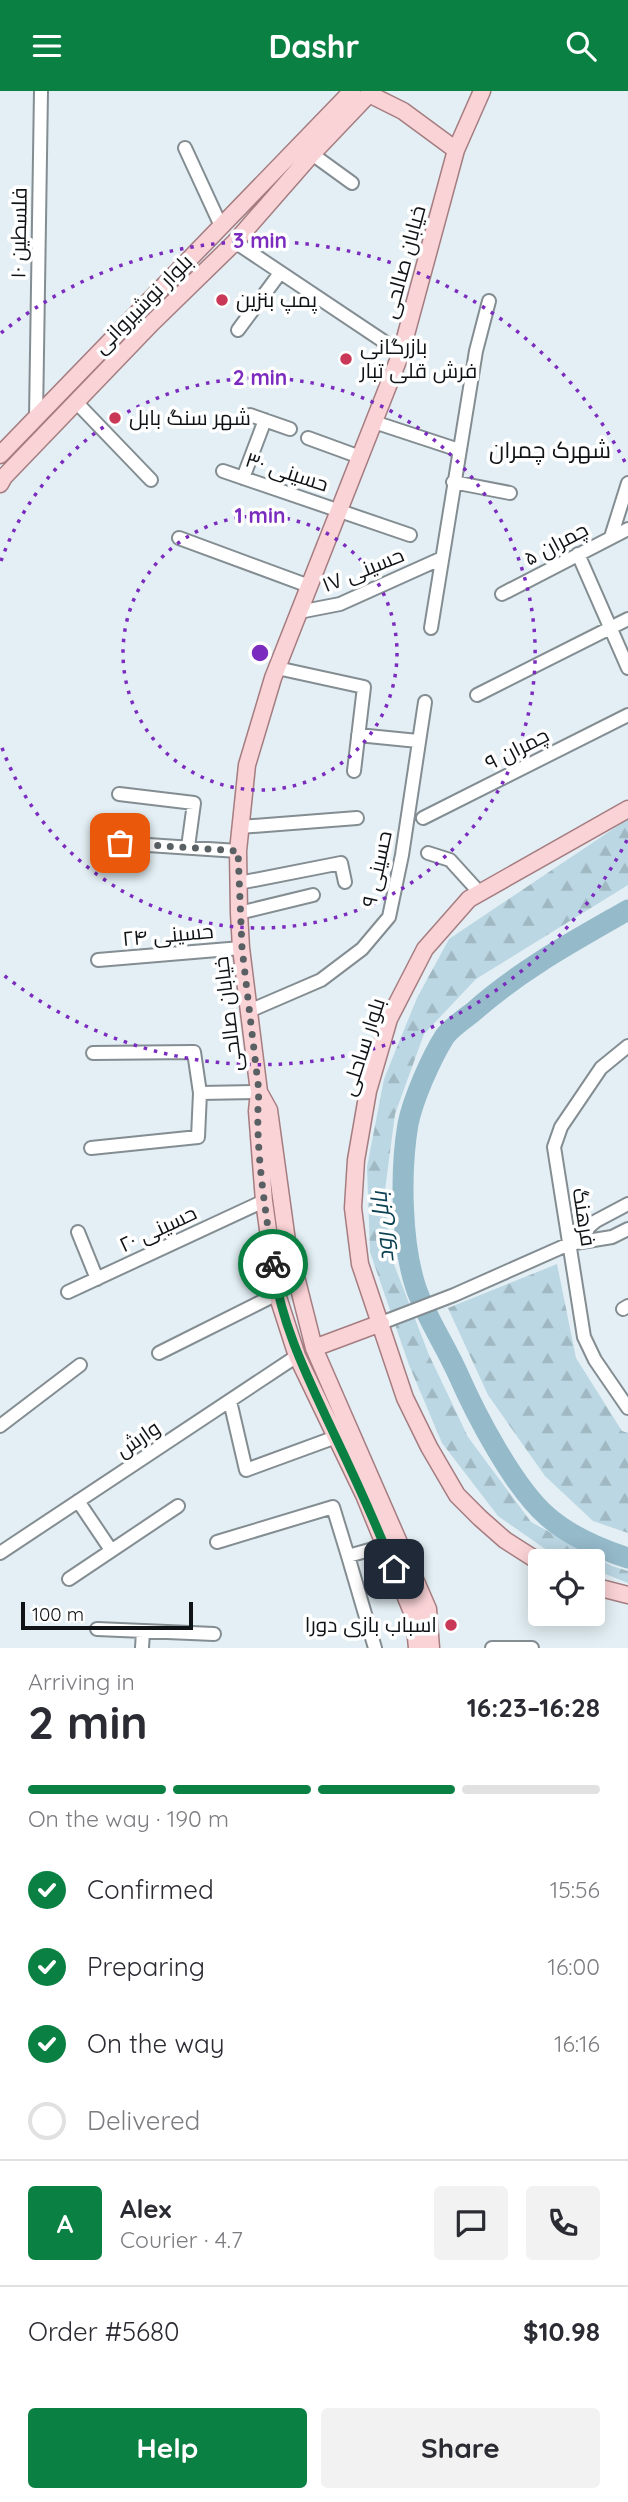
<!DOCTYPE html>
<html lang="en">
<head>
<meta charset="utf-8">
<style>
	:root { --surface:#fff; --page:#f2f2f3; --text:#2b2b33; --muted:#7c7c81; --line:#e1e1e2; --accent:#0b8043 }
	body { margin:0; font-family:Quicksand,Cairo,sans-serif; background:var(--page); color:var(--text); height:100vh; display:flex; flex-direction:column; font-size:26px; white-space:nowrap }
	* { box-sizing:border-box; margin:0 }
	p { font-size:23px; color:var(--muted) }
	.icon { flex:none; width:38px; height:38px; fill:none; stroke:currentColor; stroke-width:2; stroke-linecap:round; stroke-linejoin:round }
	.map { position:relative; height:1557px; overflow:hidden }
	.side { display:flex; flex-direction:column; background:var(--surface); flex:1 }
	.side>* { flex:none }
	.fabs { position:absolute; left:528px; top:1458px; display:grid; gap:14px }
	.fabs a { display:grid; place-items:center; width:77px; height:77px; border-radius:7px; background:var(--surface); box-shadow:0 4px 18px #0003; font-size:35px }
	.scale { position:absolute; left:21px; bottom:18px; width:172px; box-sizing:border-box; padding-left:7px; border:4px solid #0f1315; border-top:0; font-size:19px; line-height:24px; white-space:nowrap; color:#0f1315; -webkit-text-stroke:5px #fff; paint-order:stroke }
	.pin { position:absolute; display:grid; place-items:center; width:60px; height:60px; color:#fff; margin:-30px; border-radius:14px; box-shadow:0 4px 10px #0006 }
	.courier { position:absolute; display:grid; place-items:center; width:70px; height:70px; margin:-35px; border:5px solid #0b8043; border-radius:50%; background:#fff; color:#222; box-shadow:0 2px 9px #0007 }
	.head em { font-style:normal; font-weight:700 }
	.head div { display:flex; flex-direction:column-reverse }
	.head { display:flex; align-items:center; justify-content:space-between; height:119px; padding:0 28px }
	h1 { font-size:46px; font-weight:700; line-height:52px }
	.bar { display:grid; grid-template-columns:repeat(4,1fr); gap:10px 7px; align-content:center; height:84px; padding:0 28px }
	.bar i { height:9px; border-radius:5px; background:var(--line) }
	.bar .current { background:var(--accent) }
	.bar p { grid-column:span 4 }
	.line { display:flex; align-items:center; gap:18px; padding:0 28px; border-top:2px solid var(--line) }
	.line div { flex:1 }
	.round { display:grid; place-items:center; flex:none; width:74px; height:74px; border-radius:7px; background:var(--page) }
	ol { padding:0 28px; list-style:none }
	li { display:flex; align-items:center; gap:21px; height:77px }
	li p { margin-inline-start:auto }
	li .icon { padding:7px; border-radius:50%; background:var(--accent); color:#fff; stroke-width:4 }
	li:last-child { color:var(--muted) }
	li i { width:38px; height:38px; border:4px solid var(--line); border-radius:50% }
	.primary-button { display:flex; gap:14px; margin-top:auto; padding:14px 28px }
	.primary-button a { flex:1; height:80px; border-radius:7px; background:var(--accent); color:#fff; font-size:28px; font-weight:700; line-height:80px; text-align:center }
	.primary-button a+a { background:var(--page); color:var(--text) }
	header { display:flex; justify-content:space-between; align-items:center; height:91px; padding:0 28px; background:var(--accent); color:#fff; font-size:32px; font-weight:700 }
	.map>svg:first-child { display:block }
</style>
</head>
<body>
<header><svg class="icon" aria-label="menu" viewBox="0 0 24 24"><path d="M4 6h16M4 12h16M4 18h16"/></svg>Dashr<svg class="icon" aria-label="search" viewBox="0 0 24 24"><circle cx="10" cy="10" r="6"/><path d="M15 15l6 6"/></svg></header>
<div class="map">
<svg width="628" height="1557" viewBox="0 0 628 1557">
	<defs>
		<pattern id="forest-firs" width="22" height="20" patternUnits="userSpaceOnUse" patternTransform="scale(1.75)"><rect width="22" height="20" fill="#bbd7e3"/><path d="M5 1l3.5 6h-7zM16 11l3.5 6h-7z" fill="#a0b8c2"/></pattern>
	</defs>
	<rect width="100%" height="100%" fill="#e3eff4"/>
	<!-- forest -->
	<path fill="url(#forest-firs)" d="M628 728V794L476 888 424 943 395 1023 385 1099 390 1163 429 1264 468 1346 531 1431 612 1475 628 1480V1492L593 1478V1470H572L551 1462 498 1425 442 1352 409 1274 370 1161 367 1076 384 988 417 907 449 848Z
		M557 1173 576 1267 622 1340 628 1342V1442L593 1430 545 1385 488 1304 448 1217Z"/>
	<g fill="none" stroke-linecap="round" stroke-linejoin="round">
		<!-- river -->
		<path stroke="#95baca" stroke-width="21" d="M628 819C574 850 520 879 473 921 464 928 452 936 445 945 431 967 413 1008 408 1033 400 1080 401 1152 416 1197 426 1226 445 1254 458 1283 476 1324 514 1397 548 1426 570 1445 600 1458 628 1467"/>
		<defs>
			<path id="minor" d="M185 57 221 135
				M312 63 352 92
				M235 151 401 262
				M238 239 280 182
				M76 311 151 389
				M250 324 290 338
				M36 327 41 0
				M374 331 459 359
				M308 347 360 366
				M223 380 410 444
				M243 387 265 329
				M453 391 510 402
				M611 446 628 392
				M179 447 309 495
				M578 463 628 577
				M502 503 628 438
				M299 521 340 513 440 468
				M431 537 476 260 489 210
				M277 577 364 596 354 680
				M477 604 628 528
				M358 644 418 650
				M119 703 194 712 188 756
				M423 727 628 624
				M240 736 357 727
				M103 751 238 760
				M428 762 450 769 479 801
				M239 792 341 772 345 791
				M239 822 313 804
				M98 869 241 857
				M249 920 321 889 362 858 389 826 402 764 425 611
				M628 955 601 977 561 1036 554 1056 584 1246 595 1269 628 1317
				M93 962 194 961 200 1002
				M91 1057 198 1046 200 1002 259 1001
				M78 1141 97 1188
				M569 1153 596 1130 628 1113
				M68 1201 264 1110
				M623 1218 628 1215
				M381 1232 454 1204 569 1153 612 1146 628 1138
				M159 1262 277 1203
				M230 1310 246 1379 336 1346
				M0 1335 80 1274
				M78 1410 111 1459
				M217 1451 333 1416 348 1465 384 1455
				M0 1462 297 1265
				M348 1465 375 1557
				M69 1488 178 1415
				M97 1538 214 1543
				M142 1557 143 1540
				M492 1557H532"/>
			<path id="major" d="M369 3 403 20 456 59
				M0 364 352 0
				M0 393 4 386 152 232 235 151 312 63 372 0
				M259 1001 269 1019 287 1150 314 1257 428 1518 431 1557
				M314 1257 381 1232
				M541 1472 505 1449 480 1427 457 1404 429 1356 405 1307 360 1173 353 1117 356 1069 368 1000 389 928 425 858 469 808 628 718
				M593 1495 628 1504
				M417 1557 414 1526 364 1404 297 1265 277 1203 264 1110 257 1020 259 1001 241 857 239 822 238 760 247 674 273 587 401 262 456 59 482 0"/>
		</defs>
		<!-- minor casing -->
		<use href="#minor" stroke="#838d92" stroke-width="16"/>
		<!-- major casing -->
		<use href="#major" stroke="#a57d81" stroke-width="19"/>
		<!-- minor -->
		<use href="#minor" stroke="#fff" stroke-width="12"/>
		<!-- major -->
		<use href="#major" stroke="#fad3d6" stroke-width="16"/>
	</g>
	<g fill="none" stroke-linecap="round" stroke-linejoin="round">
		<!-- done -->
		<path stroke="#596063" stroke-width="7" stroke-dasharray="0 12.6" d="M120 752 238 760 242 857 259 1001C254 1056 266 1119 273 1173"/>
		<!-- route -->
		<path stroke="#0b8043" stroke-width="9" d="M273 1173C281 1235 309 1289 335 1345 356 1389 376 1433 394 1478"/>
	</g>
	<!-- distance rings -->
	<g fill="none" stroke="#7b2cbf" stroke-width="3.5" stroke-dasharray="3.5 7">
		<circle cx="260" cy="562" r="137"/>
		<path d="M1 470A275 275 0 1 1 1 654"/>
		<path d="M627 749A412 412 0 0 1 1 882M1 242A412 412 0 0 1 627 375"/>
	</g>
	<!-- markers -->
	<g fill="#c93957" stroke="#fff" stroke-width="2.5">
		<circle cx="222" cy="209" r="7"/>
		<circle cx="346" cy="268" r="7"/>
		<circle cx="115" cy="327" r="7"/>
		<circle cx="451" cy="1534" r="7"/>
	</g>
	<g text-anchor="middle" stroke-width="7" stroke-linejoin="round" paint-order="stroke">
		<!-- street labels -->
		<g font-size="21" fill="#0f1315" stroke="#fff">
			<text transform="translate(19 142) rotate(-89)" y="7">فلسطین ۱۰</text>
			<text transform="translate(404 171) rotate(-75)" y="7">خيابان صالحی</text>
			<text transform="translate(143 213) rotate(-45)" y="7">بلوار نوشیروانی</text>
			<text transform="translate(287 381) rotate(18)" y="7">حسینی ۳۰</text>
			<text transform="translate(556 453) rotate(-28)" y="7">چمران ۵</text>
			<text transform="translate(363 479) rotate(-22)" y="7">حسینی ۱۷</text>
			<text transform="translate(517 658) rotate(-27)" y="7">چمران ۹</text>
			<text transform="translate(377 778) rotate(-78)" y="7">حسینی ٩</text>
			<text transform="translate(168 844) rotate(-5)" y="7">حسینی ۲۴</text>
			<text transform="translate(228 923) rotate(-97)" y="7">خيابان صالحی</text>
			<text transform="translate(363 956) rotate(-72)" y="7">بلوار ساحلی</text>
			<text transform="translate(584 1126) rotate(81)" y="7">فرهنگ</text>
			<text transform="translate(158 1138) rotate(-25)" y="7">حسینی ٢٠</text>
			<text transform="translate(138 1348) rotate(-34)" y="7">وارش</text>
		</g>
		<!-- poi labels -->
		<g font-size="21" fill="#0f1315" stroke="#fff" text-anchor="start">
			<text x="236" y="216">پمپ بنزین</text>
			<text x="360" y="263">بازرگانی<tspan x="360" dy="24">فرش قلی تبار</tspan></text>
			<text x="129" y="334">شهر سنگ بابل</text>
			<text x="437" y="1541" text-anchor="end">اسباب بازی دورا</text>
		</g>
		<!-- neighbourhood labels -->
		<g font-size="23" fill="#0f1315" stroke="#fff">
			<text x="550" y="367">شهرک چمران</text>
		</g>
		<!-- water labels -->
		<g font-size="23" font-style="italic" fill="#0b4153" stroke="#fff">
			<text transform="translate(382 1136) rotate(-96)" y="8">بابل رود</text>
		</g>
	</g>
	<circle cx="260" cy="562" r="10" fill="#7b2cbf" stroke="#fff" stroke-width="3.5"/>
	<g font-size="21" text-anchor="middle" font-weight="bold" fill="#7b2cbf" stroke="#fff" stroke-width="7" stroke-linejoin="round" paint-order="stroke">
		<text x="260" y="157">3 min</text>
		<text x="260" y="294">2 min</text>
		<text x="260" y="432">1 min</text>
	</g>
</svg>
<div class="fabs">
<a><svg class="icon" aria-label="locate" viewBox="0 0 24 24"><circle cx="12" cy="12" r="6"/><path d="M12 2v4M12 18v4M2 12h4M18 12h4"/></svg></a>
</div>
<div class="scale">100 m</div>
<div class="pin" style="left:120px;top:752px;background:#ea580c"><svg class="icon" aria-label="bag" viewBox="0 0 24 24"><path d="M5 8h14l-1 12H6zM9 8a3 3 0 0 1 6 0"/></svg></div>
<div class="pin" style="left:394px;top:1478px;background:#1f2937"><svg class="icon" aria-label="home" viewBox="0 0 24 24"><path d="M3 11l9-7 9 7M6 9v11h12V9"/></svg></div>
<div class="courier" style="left:273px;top:1173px"><svg class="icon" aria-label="bike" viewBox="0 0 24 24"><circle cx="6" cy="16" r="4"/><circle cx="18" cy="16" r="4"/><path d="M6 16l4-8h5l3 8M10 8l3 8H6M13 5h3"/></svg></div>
</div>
<section class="side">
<div class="head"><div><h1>2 min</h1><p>Arriving in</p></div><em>16:23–16:28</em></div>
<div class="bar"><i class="current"></i><i class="current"></i><i class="current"></i><i></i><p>On the way · 190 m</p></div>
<ol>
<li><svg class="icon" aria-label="check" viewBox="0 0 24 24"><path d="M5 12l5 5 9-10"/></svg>Confirmed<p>15:56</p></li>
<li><svg class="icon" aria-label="check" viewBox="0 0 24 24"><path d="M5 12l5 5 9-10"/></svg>Preparing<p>16:00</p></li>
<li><svg class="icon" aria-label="check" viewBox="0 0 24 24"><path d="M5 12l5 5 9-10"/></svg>On the way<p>16:16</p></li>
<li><i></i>Delivered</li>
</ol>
<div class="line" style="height:126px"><b class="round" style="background:var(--accent);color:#fff">A</b><div><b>Alex</b><p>Courier · 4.7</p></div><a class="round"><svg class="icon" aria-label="chat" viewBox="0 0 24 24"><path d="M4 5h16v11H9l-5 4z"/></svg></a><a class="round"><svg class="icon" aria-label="phone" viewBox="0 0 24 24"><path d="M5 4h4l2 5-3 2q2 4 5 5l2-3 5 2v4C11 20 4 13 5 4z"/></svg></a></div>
<div class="line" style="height:91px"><div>Order #5680</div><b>$10.98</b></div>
<div class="primary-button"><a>Help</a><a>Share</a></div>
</section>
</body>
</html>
